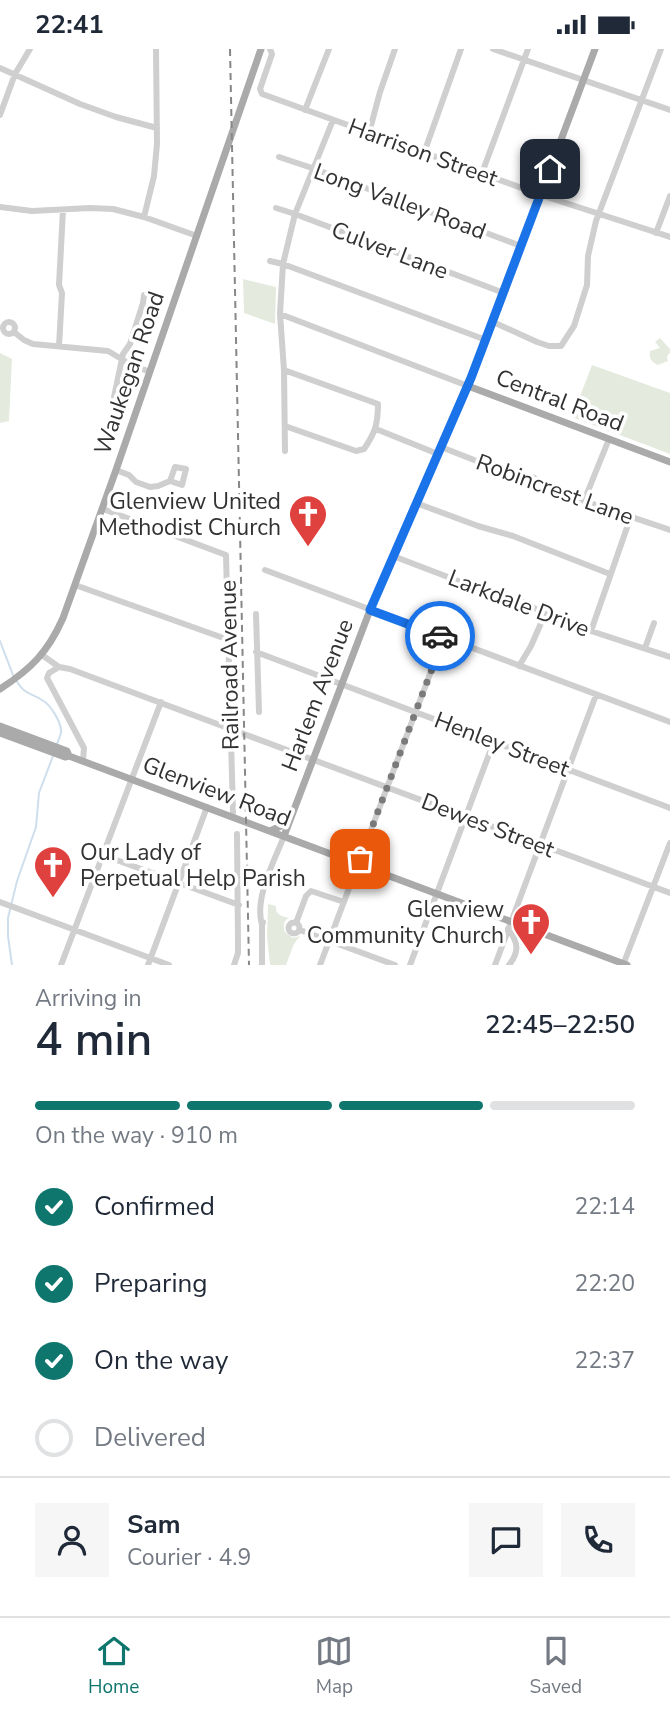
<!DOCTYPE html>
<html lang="en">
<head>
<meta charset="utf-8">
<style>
	:root { --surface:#fff; --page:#f6f6f7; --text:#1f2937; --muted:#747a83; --line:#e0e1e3; --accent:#0f766e }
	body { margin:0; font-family:"Nunito Sans",sans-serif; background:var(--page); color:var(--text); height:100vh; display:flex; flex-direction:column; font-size:26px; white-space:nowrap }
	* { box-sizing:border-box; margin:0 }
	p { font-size:23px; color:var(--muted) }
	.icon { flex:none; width:38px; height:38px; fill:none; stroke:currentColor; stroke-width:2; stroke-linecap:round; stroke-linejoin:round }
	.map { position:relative; height:916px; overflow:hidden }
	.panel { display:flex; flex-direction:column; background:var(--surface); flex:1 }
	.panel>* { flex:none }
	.pin { position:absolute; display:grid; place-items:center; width:60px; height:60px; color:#fff; margin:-30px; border-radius:14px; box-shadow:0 4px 10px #0006 }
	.courier { position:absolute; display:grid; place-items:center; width:70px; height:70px; margin:-35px; border:5px solid #1a73e8; border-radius:50%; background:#fff; color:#222; box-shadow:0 2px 9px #0007 }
	.summary em { font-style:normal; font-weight:600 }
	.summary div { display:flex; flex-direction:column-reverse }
	.summary { display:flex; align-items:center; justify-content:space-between; height:119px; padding:0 35px }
	h1 { font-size:46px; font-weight:600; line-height:52px }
	.bar { display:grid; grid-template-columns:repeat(4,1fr); gap:10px 7px; align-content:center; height:84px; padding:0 35px }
	.bar i { height:9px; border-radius:5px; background:var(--line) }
	.bar .on { background:var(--accent) }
	.bar p { grid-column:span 4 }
	.line { display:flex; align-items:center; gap:18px; padding:0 35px; border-top:2px solid var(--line) }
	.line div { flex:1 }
	.round { display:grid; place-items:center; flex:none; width:74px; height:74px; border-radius:0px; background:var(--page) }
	ol { padding:0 35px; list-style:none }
	li { display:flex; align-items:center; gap:21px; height:77px }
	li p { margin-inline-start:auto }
	li .icon { padding:7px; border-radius:50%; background:var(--accent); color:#fff; stroke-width:4 }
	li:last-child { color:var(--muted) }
	li i { width:38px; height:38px; border:4px solid var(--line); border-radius:50% }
	.status { display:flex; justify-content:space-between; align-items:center; height:49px; padding:0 35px; background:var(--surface); direction:ltr }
	.status svg { height:19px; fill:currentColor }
	.tab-bar { display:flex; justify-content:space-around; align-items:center; height:98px; border-top:2px solid var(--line); background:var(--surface); font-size:19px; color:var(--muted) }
	.tab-bar a { display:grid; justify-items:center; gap:4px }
	.tab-bar .on { color:var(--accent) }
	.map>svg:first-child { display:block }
</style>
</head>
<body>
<div class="status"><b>22:41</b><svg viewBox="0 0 49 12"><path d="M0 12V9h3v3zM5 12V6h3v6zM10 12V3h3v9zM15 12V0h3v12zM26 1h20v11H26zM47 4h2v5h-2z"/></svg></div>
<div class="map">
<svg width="670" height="916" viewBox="0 0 670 916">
	<rect width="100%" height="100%" fill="#fff"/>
	<!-- green -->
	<path fill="#e4ebde" d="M243 230 276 238 275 275 244 264Z
		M660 289 670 300V304L667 307 668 312 658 316C651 312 649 310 650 302L660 299 655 293Z
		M0 304 12 310 9 372 0 374Z
		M592 316 670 344V405L572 368Z
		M268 855 276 857C275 866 282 867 289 869 283 872 283 877 285 883L293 889 300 887 294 895 286 916H270L267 887Z"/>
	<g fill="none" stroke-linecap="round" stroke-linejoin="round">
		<!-- stream -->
		<path stroke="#cfdeec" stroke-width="2" d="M0 592 13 626
			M16 631C25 646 29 643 42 651 51 656 62 674 61 684 60 687 58 693 57 695
			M12 916 8 887V869L17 832 36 778 39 744 53 707"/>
		<!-- minor -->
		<path stroke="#cfcfcf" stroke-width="6" d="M270 0 272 5 260 40 262 45 265 46 541 146 670 188
			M493 0 670 61
			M0 19 80 55 116 68 157 79
			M305 61 329 0
			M0 66 15 25 30 0
			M369 84 380 43 395 0
			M424 104 461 0
			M279 108 312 119 521 197
			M482 124 528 0
			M0 158 32 162 90 159 113 160 144 168 197 187
			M276 159 295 165 504 244
			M144 168 154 127 157 95 156 0
			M656 184 670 147
			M270 212 283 215 486 291
			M280 265 468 337
			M493 273 537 293 549 297H561L574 277 587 236 588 207 596 172 661 0
			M3 279a6 6 0 1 1 12 0a6 6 0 1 1-12 0Z
			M14 283 24 291 33 295 108 302 130 315 150 323
			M59 297 62 244 59 236 63 161
			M284 321 378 355C378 375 375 384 364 400L356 402 285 377
			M114 348 123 305 130 295 143 254 144 246
			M376 380 438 405
			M441 398 492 418 532 428 584 452 670 481
			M285 402 284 321 280 265 283 215 295 165 333 71
			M116 421 129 426 136 433 150 438 158 437 170 432 182 436 186 420 175 418 170 432
			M584 452 609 390
			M416 454 478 477 513 487 610 525
			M103 460 226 506 233 764 231 768
			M393 507 461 533 502 544 522 552 545 565 558 568 591 582 670 608
			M265 521 670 673
			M75 536 229 591
			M256 565 259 663
			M591 582 631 467
			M645 599 654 574
			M256 603 670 759
			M42 606 59 618 70 620 670 844
			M519 617 531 597 545 565
			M59 618 49 624 47 629 84 699 83 712
			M103 806 239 856
			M0 853 169 916
			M288.5 879a5.5 5.5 0 1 1 11 0a5.5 5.5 0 1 1-11 0Z
			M296 874 306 847 311 842 344 853
			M262 876C254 849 274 813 284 787
			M508 880C518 893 520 902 509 916
			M300 881 395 916
			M61 916 161 653
			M148 916 207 758
			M234 916 238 904V895L237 785
			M262 916V876L263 873
			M320 916 444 588
			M410 916 494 692
			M495 916 596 646
			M623 916 670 794"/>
		<!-- major -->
		<path stroke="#aaa" stroke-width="7" d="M468 337 670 413
			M0 640C31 620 48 603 63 569L116 421 261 0
			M0 677 67 702 69 707
			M0 684 65 708 69 707 627 916
			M270 782 281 777 290 767
			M284 787 370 561 482 302 595 0"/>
		<!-- rail -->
		<path stroke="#878787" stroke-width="2" stroke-dasharray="7 5" stroke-linecap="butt" d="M230 0 249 916"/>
	</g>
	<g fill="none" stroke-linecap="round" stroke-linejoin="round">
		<!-- done -->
		<path stroke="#7a7a7a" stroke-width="7" stroke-dasharray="0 12.6" d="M360 810 444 588 440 587"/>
		<!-- route -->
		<path stroke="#1a73e8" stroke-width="9" d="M440 587 370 561 471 329 550 120"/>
	</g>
	<!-- icons -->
	<defs>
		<symbol id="church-pin" viewBox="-11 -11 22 30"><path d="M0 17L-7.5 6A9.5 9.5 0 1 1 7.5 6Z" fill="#df413e" stroke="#fff"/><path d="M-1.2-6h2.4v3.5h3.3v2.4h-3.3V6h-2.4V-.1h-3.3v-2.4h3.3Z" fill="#fff"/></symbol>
	</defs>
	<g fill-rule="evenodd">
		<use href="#church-pin" x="286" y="443" width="44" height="60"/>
		<use href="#church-pin" x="31" y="794" width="44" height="60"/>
		<use href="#church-pin" x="509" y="851" width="44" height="60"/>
	</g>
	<g text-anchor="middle" stroke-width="7" stroke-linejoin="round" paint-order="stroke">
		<!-- street labels -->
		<g font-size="23" fill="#323232" stroke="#fff">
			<text transform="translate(423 103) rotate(20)" y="8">Harrison Street</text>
			<text transform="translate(400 152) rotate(20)" y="8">Long Valley Road</text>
			<text transform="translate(390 201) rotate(21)" y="8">Culver Lane</text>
			<text transform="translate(129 324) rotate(-71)" y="8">Waukegan Road</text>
			<text transform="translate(560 351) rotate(21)" y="8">Central Road</text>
			<text transform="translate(555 440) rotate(20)" y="8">Robincrest Lane</text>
			<text transform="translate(519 554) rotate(21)" y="8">Larkdale Drive</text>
			<text transform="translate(229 616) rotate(-91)" y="8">Railroad Avenue</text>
			<text transform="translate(317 646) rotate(-69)" y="8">Harlem Avenue</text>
			<text transform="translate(502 695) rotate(21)" y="8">Henley Street</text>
			<text transform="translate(217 742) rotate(21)" y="8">Glenview Road</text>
			<text transform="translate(488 776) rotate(21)" y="8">Dewes Street</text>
		</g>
		<!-- poi labels -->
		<g font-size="23" fill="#323232" stroke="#fff" text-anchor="end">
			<text x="281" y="460">Glenview United<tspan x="281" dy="26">Methodist Church</tspan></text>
			<text x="80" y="811" text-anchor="start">Our Lady of<tspan x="80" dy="26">Perpetual Help Parish</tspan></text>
			<text x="504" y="868">Glenview<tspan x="504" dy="26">Community Church</tspan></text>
		</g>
	</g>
</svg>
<div class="pin" style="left:360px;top:810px;background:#ea580c"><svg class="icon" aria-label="bag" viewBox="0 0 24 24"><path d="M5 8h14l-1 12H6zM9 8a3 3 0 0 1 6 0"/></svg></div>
<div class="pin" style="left:550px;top:120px;background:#1f2937"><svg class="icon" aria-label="home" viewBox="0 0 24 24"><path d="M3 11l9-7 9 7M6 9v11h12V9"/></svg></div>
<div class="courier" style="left:440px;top:587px"><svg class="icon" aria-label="car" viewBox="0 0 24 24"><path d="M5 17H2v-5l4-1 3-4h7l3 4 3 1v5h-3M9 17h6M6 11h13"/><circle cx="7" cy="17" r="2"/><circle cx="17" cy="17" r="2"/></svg></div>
</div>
<section class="panel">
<div class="summary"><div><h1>4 min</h1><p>Arriving in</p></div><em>22:45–22:50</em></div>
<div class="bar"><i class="on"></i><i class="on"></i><i class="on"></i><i></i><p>On the way · 910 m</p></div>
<ol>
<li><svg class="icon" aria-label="check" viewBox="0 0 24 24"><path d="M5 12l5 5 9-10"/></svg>Confirmed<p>22:14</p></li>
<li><svg class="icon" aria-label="check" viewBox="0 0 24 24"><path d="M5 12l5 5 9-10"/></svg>Preparing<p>22:20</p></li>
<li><svg class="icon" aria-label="check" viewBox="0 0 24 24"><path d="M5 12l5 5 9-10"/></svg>On the way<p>22:37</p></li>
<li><i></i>Delivered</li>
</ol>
<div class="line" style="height:126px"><a class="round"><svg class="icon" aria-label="person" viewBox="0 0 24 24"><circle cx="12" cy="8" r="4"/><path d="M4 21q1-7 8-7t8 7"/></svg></a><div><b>Sam</b><p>Courier · 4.9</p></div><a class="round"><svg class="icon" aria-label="chat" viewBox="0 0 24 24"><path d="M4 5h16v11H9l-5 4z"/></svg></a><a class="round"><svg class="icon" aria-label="phone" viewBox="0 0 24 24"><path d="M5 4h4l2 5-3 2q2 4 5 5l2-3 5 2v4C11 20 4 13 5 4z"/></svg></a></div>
</section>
<nav class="tab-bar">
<a class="on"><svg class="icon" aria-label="home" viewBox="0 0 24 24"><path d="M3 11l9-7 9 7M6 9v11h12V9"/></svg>Home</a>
<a><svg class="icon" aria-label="map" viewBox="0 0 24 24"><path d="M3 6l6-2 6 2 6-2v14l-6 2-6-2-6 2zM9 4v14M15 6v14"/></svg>Map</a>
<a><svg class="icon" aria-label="saved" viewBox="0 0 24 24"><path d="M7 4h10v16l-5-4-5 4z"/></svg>Saved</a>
</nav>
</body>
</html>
